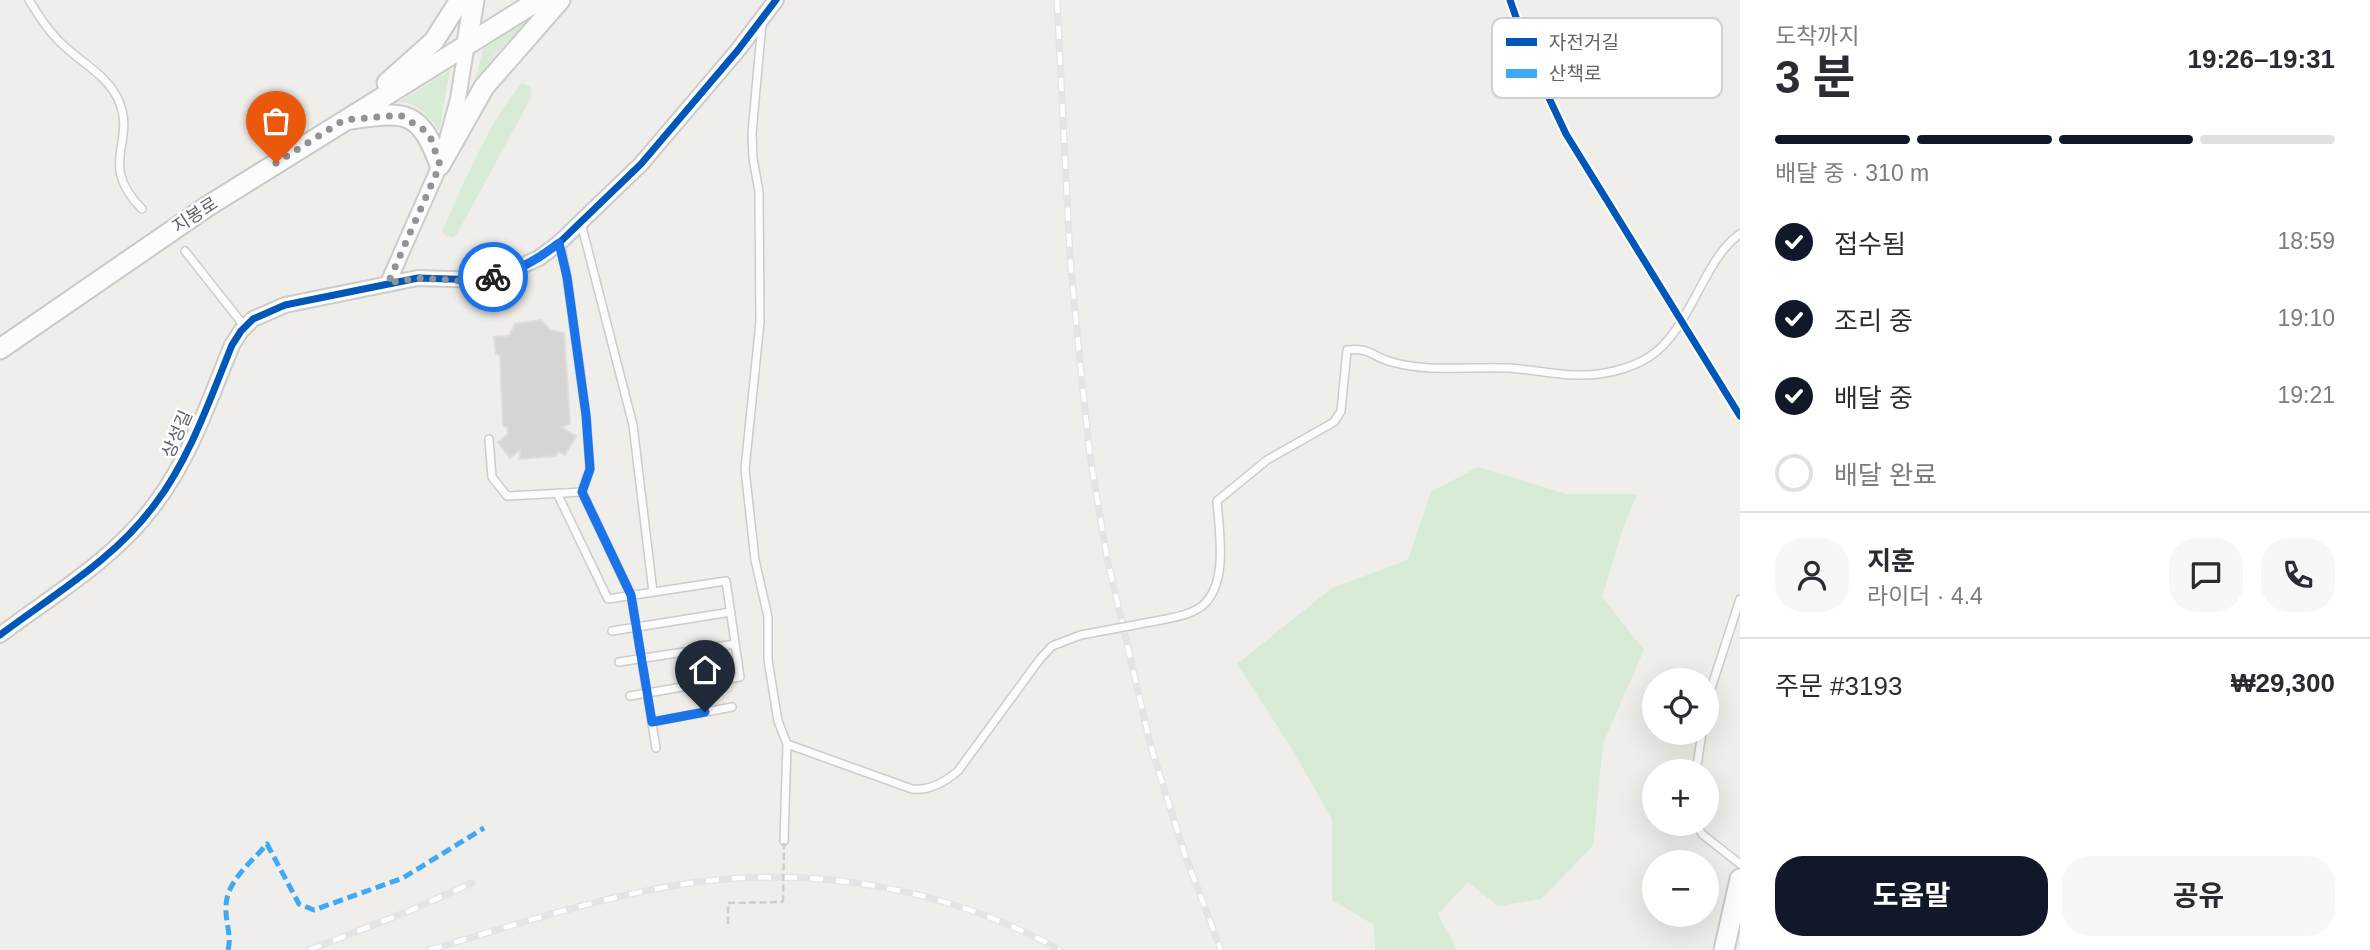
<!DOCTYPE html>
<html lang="ko">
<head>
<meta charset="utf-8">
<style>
	:root { --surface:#fff; --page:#f7f7f7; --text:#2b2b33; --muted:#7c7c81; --line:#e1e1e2; --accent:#111827 }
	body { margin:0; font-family:Arial,"Noto Sans KR",sans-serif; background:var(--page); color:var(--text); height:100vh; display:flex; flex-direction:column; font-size:26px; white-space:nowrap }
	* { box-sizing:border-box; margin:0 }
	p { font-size:23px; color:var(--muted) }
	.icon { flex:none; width:38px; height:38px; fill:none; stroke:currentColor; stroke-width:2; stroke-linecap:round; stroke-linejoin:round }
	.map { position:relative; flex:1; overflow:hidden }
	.details { display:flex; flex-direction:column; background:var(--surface); width:630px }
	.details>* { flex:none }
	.fabs { position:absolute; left:1642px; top:668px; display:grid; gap:14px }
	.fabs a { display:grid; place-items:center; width:77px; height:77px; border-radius:50%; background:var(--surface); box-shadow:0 7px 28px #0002; font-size:35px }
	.pin { position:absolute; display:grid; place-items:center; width:60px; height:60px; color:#fff; margin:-72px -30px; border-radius:50% 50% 50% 0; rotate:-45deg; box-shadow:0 0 7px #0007 }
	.pin .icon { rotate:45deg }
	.courier { position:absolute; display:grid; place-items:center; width:70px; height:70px; margin:-35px; border:5px solid #1a73e8; border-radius:50%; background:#fff; color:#222; box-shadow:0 2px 9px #0007 }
	.head em { font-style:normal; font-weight:700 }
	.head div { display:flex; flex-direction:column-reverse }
	.head { display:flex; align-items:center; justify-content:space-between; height:119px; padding:0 35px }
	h1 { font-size:46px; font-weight:700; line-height:52px }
	.bar { display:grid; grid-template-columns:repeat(4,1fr); gap:10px 7px; align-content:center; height:84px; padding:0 35px }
	.bar i { height:9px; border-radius:5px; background:var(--line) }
	.bar .current { background:var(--accent) }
	.bar p { grid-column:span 4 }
	.line { display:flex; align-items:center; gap:18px; padding:0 35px; border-top:2px solid var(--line) }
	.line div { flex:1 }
	.round { display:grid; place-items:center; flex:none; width:74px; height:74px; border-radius:28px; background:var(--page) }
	ol { padding:0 35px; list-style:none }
	li { display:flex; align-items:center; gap:21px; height:77px }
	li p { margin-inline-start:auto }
	li .icon { padding:7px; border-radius:50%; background:var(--accent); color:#fff; stroke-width:4 }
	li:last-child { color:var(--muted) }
	li i { width:38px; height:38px; border:4px solid var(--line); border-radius:50% }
	.primary-button { display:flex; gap:14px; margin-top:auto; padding:14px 35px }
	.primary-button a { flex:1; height:80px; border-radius:28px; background:var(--accent); color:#fff; font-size:28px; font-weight:700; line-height:80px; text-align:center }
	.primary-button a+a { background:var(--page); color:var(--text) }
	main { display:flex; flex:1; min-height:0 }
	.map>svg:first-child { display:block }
</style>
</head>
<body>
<main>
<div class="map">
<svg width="1740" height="950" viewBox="0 0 1740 950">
	<rect width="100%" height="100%" fill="#efeeea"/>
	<!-- green -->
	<path fill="#d8ebd6" d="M527 21 494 56 475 82 483 49Z
		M450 70 439 131C431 117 416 101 399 102Z
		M522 83 530 87 531 98 457 234 453 237 446 236 442 231C462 188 491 117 522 83Z
		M1478 467 1567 494H1637L1624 525 1602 597 1644 650 1603 743 1593 846 1541 899 1498 906 1468 882 1438 914 1457 950H1375L1374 925 1332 900V819L1292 749 1237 664 1332 588 1408 560 1431 492Z"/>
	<!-- building -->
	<path fill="#d6d5d3" stroke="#deddd9" stroke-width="2" d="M541 320 550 330 564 333 570 424 561 427 576 436 565 455 558 451 556 456 519 459 521 449 510 458 498 442 508 434 507 427 503 426 500 355 496 354 494 337 509 336 515 324Z"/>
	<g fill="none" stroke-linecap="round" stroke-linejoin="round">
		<defs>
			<path id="lane" d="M29 0C38 15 48 31 61 43 80 62 106 74 118 99 138 143 96 162 142 209
				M762 23 752 133 753 158 759 192 760 322 745 469 755 560 768 617V660L778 721 787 744 784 841
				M581 223 633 425 653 592
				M185 251 245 327
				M489 439 492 477 507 496 582 492 590 469 586 415 567 277 560 243
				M582 492 631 595 656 748
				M557 493 608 599 726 581 740 677 630 696
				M1161 620C1175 617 1190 615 1202 606 1229 584 1219 531 1217 501L1267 460 1334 422 1341 411 1347 350C1370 347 1372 357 1392 362 1429 373 1471 366 1509 368 1538 370 1570 378 1599 374 1615 372 1635 366 1649 357 1691 330 1703 259 1740 234
				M612 631 731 612
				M619 662 735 644
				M1706 704 1740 599
				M652 722 732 707
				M787 744 912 789C930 791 945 782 958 771L1040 659 1052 646 1081 635
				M1696 772 1702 733
				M1696 824 1702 834 1740 864"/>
			<path id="street" d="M388 283 440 165 458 99 467 43
				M0 635C53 595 116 558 155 504 190 458 210 399 232 345L241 331 253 319 285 305 418 278 481 280 500 276 539 258 559 243 641 164 738 50 776 0"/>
			<path id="secondary" d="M467 43 474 0
				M387 83 434 41 460 0
				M350 119C405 112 419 108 440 165
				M440 165 484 87 560 0
				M0 349 208 206 539 0
				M1724 950 1740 879"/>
		</defs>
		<!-- lane casing -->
		<use href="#lane" stroke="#cbcccc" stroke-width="10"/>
		<!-- street casing -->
		<use href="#street" stroke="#cbcccc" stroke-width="18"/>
		<!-- secondary casing -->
		<use href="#secondary" stroke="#cacacb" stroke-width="23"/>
		<!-- path -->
		<path stroke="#cacfcc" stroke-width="2.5" stroke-dasharray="7 3.5" stroke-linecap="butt" d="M728 924V903L783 902"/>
		<!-- lane -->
		<use href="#lane" stroke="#fdfcfc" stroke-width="7"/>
		<!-- street -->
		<use href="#street" stroke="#fdfcfc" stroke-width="14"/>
		<!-- secondary -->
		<use href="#secondary" stroke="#fdfcfc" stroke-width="19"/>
		<defs>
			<path id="rail" d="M1057 0 1070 257 1080 363 1090 456 1107 558 1151 747 1185 855 1221 950
				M309 950 409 911 472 883
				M429 950C515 925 602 896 691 883 814 865 950 889 1060 950"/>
		</defs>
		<!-- rail casing -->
		<use href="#rail" stroke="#e4e4e4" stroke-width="7"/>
		<!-- rail -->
		<use href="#rail" stroke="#fff" stroke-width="4.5" stroke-dasharray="13" stroke-linecap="butt"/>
		<defs>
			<path id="lane-bridge" d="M1081 635 1161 620"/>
		</defs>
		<!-- lane-bridge casing -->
		<use href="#lane-bridge" stroke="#cbcccc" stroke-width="10" stroke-linecap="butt"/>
		<!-- path-bridge -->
		<path stroke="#cacfcc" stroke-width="2.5" stroke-dasharray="7 3.5" stroke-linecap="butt" d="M783 902 784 841"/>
		<!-- lane-bridge -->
		<use href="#lane-bridge" stroke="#fdfcfc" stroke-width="7"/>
		<!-- quiet -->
		<path stroke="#3fa9f5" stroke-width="5" stroke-dasharray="10 5" stroke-linecap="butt" d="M228 950C232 936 225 921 226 907 226 881 252 862 267 844L299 904 314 910 403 878 484 828"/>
		<defs>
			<path id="cycleway" d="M1510 0 1531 60 1566 134 1740 416
				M0 635C53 595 116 558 155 504 190 458 210 399 232 345L241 331 253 319 285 305 418 278 481 280 500 276 539 258 559 243 641 164 738 50 776 0"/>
		</defs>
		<!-- cycleway casing -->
		<use href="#cycleway" stroke="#fff" stroke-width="11"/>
		<!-- cycleway -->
		<use href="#cycleway" stroke="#0057b8" stroke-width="7"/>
	</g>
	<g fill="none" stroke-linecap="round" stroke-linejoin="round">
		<!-- done -->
		<path stroke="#919496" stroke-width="7" stroke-dasharray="0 12.6" d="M276 163 344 120 400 115 424 130 431 139 440 165 388 283 418 278 463 281 493 277"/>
		<!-- route -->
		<path stroke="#1a73e8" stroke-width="9" d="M493 277C519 271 539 258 559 243L567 277 586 415 590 469 582 492 631 595 652 722 705 712"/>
	</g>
	<g text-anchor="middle" stroke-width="5" stroke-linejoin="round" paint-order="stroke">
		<!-- street labels -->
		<g font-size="18" fill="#5f6368" stroke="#fff">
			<text transform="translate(195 215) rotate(-33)" y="6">지봉로</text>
			<text transform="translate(177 434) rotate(-66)" y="6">상성길</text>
		</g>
	</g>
	<!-- legend -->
	<rect x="1492" y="18" width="230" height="80" rx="10" fill="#fff" stroke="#cfd0d2" stroke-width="2"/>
	<rect x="1506" y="38" width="31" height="8" fill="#0057b8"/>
	<rect x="1506" y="69" width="31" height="9" fill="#3fa9f5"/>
	<g font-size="19" fill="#5f6368">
		<text x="1549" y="49">자전거길</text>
		<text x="1549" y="80">산책로</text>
	</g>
</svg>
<div class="fabs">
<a><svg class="icon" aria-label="locate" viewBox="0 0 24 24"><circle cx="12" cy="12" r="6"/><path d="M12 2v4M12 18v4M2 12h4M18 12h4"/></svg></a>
<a>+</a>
<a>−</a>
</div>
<div class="pin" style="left:276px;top:163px;background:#ea580c"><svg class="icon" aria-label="bag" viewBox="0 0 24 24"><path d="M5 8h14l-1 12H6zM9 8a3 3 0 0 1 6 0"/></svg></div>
<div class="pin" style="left:705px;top:712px;background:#1f2937"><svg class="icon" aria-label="home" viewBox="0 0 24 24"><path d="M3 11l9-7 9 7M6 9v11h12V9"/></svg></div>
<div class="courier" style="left:493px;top:277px"><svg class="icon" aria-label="bike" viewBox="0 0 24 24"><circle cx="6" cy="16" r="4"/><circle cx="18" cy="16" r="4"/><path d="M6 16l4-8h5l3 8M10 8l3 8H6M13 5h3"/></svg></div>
</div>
<section class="details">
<div class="head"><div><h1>3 분</h1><p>도착까지</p></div><em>19:26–19:31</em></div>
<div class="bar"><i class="current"></i><i class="current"></i><i class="current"></i><i></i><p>배달 중 · 310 m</p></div>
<ol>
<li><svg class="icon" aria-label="check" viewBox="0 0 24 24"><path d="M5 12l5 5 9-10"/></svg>접수됨<p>18:59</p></li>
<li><svg class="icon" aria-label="check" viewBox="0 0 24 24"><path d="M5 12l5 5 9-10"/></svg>조리 중<p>19:10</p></li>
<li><svg class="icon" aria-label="check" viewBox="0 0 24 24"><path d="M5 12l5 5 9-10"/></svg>배달 중<p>19:21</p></li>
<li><i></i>배달 완료</li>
</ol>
<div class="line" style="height:126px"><a class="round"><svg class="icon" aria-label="person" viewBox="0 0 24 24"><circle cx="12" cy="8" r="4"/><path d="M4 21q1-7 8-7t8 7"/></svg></a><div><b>지훈</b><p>라이더 · 4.4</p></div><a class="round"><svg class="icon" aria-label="chat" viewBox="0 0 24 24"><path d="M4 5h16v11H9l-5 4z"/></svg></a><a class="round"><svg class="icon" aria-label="phone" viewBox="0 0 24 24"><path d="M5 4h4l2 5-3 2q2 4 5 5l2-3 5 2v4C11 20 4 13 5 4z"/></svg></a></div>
<div class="line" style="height:91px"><div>주문 #3193</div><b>₩29,300</b></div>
<div class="primary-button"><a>도움말</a><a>공유</a></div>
</section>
</main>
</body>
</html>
